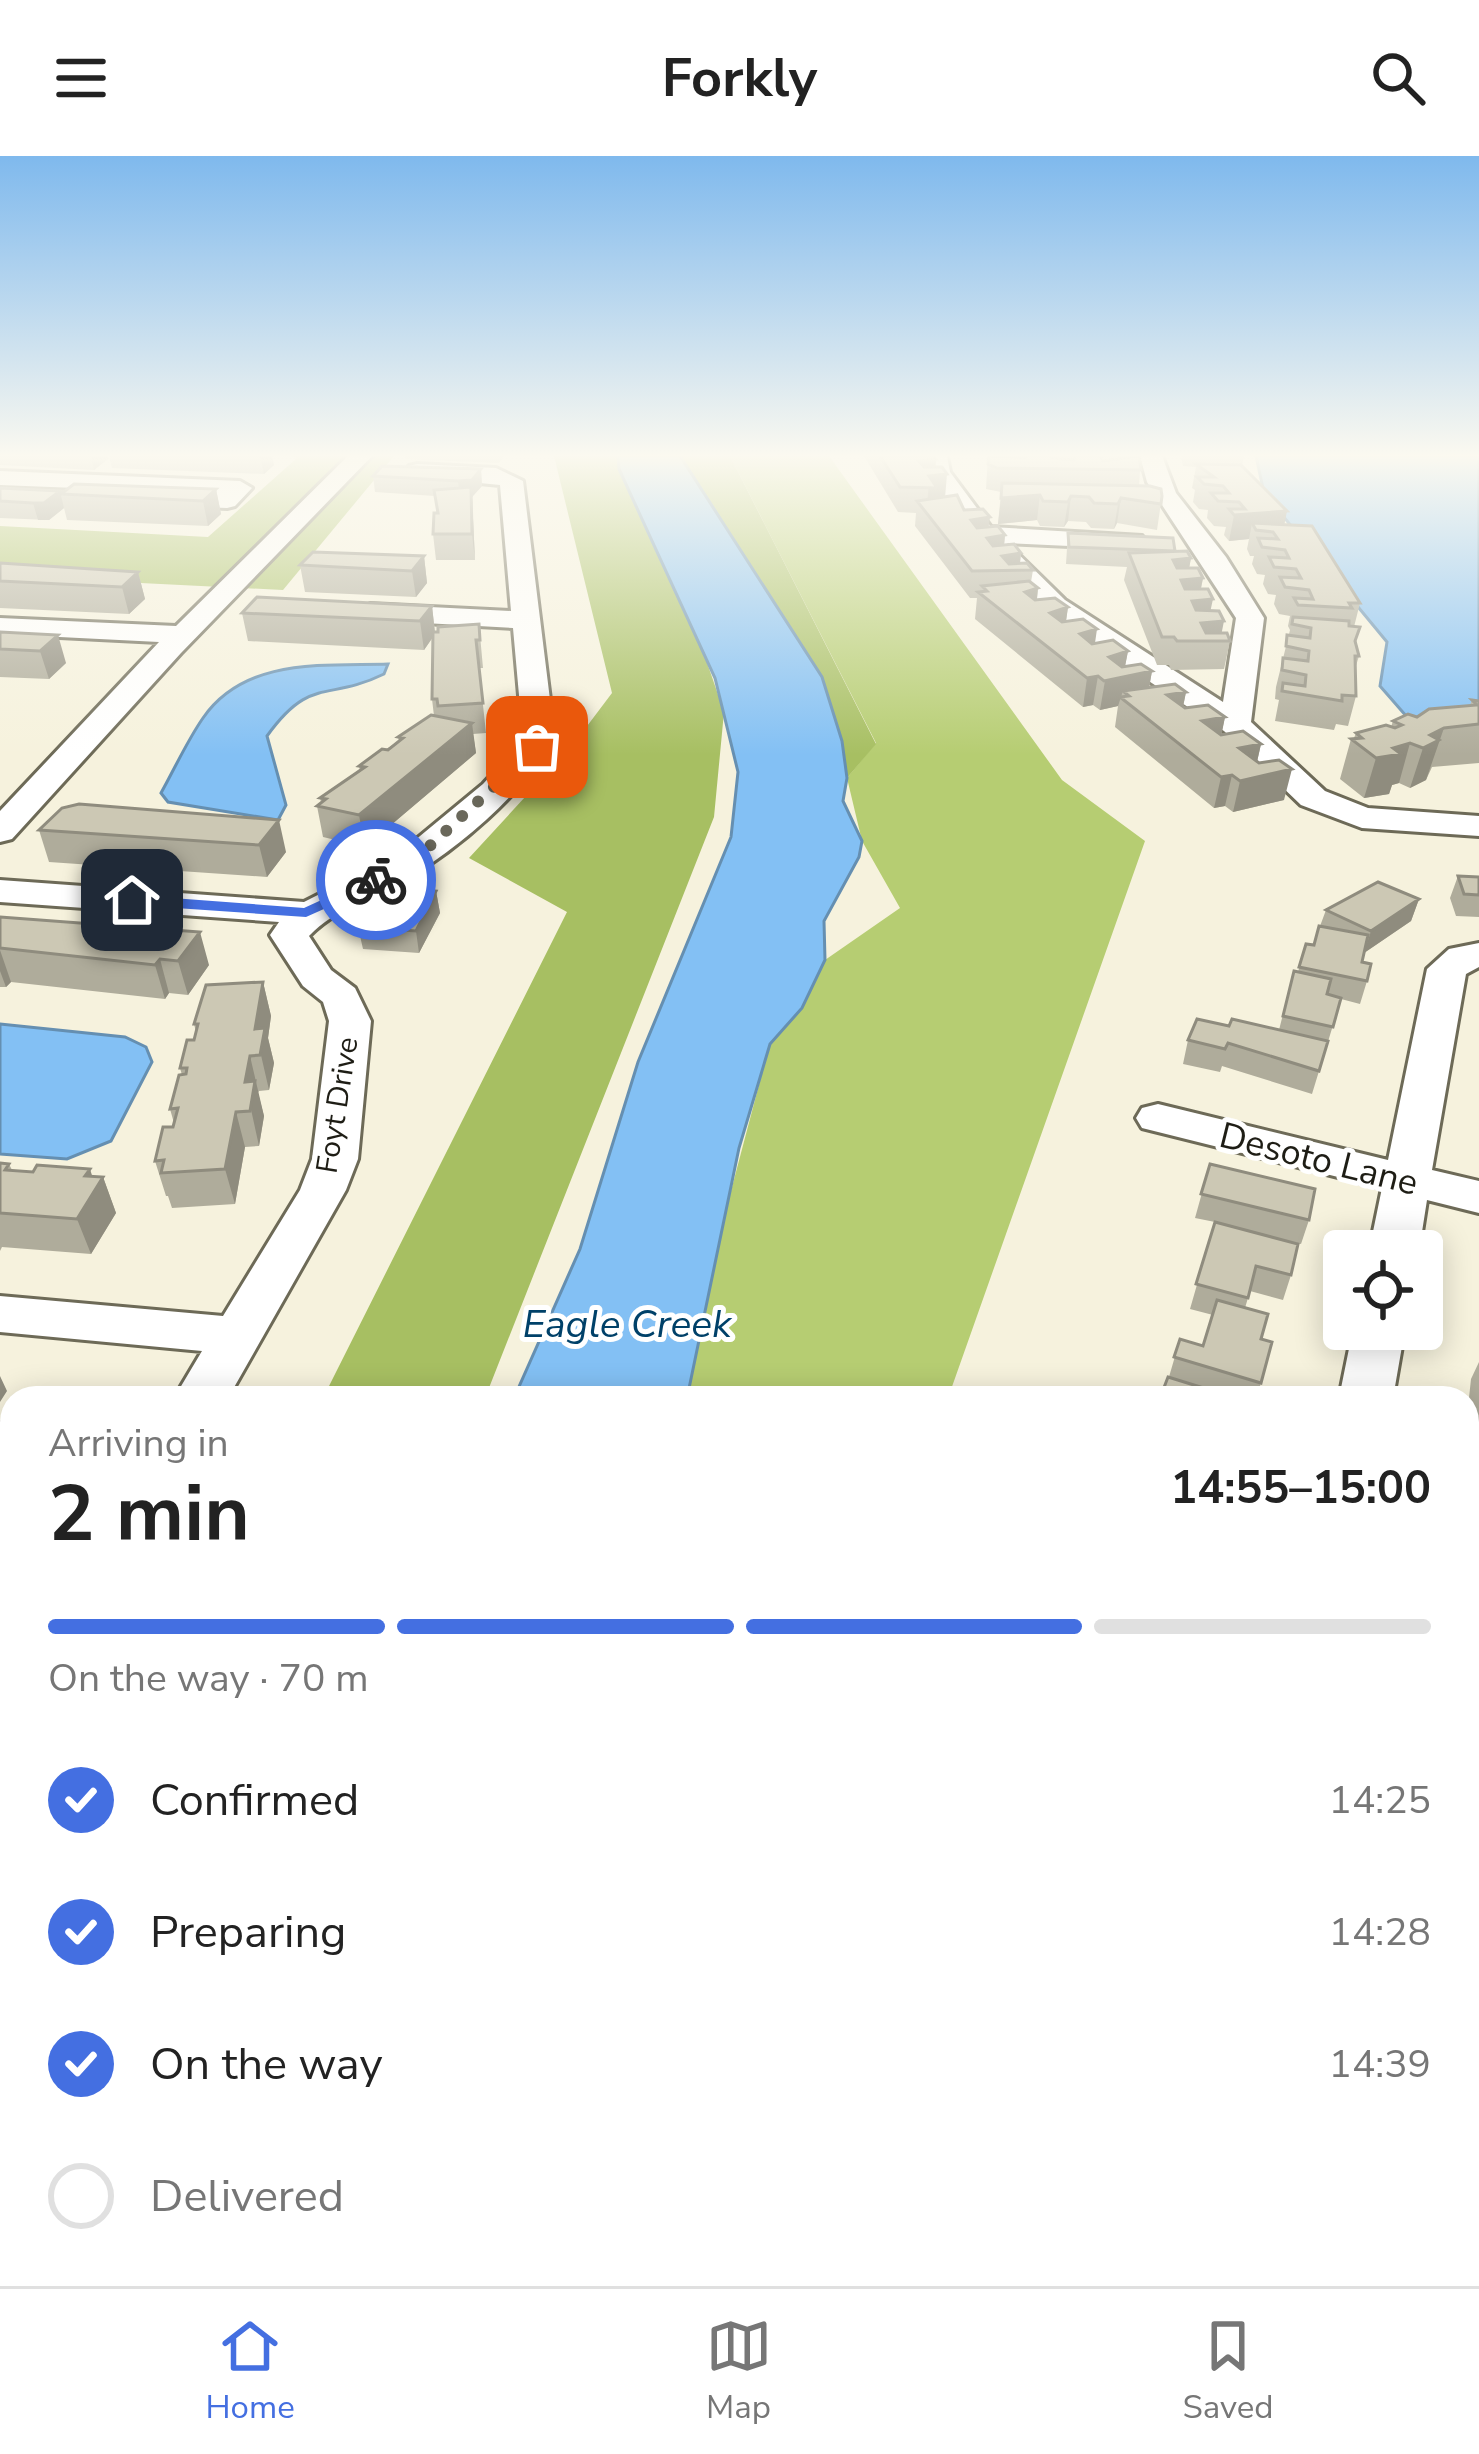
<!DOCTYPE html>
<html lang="en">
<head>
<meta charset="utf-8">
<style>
	:root { --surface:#fff; --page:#f6f6f6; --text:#222; --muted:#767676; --line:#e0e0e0; --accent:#446fe1 }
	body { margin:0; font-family:"Nunito Sans",sans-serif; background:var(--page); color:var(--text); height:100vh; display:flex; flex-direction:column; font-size:45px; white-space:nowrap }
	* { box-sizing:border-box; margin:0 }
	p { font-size:39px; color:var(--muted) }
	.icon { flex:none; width:66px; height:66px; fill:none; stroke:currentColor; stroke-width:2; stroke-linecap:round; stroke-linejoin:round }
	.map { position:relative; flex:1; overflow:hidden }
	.details { position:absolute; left:0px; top:1230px; width:1479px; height:900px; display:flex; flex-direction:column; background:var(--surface); border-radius:36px 36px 0 0; box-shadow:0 6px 30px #0003 }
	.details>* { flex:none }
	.tools { position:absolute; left:1323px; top:1074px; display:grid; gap:24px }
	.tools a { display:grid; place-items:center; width:120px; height:120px; border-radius:12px; background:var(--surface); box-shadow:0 6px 30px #0003; font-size:60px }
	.pin { position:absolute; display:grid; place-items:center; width:102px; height:102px; color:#fff; margin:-51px; border-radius:24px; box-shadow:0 6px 18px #0006 }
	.courier { position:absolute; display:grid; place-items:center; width:120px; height:120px; margin:-60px; border:9px solid #446fe1; border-radius:50%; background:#fff; color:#222; box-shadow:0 3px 15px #0007 }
	.summary em { font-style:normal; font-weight:700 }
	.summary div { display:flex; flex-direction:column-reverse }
	.summary { display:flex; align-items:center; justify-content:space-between; height:204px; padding:0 48px }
	h1 { font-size:78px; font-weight:700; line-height:90px }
	.bar { display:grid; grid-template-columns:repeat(4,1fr); gap:18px 12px; align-content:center; height:144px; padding:0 48px }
	.bar i { height:15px; border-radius:9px; background:var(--line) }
	.bar .active { background:var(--accent) }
	.bar p { grid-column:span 4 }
	ol { padding:0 48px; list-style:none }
	li { display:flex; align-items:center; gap:36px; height:132px }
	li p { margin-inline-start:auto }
	li .icon { padding:12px; border-radius:50%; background:var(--accent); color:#fff; stroke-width:4 }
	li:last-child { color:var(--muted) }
	li i { width:66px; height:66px; border:6px solid var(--line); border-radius:50% }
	header { display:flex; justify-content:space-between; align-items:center; height:156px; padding:0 48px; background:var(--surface); font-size:54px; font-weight:700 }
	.tab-bar { display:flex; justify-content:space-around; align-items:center; height:168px; border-top:3px solid var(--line); background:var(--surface); font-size:33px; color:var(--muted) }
	.tab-bar a { display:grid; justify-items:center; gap:6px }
	.tab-bar .active { color:var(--accent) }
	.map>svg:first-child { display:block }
</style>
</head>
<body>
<header><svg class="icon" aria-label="menu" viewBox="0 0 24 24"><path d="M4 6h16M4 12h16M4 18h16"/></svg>Forkly<svg class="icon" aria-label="search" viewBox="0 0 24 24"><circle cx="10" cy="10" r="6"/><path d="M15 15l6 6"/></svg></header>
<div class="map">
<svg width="1479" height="2130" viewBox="0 0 1479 2130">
	<rect width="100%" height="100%" fill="#f6f2dd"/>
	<!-- green -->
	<path fill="#b6cd72" d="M730 300H829L1062 624 1145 685 948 1242H687L722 1069 770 887 802 852 825 804 900 752 862 685 847 622 876 587Z
		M422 2118H742L745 2130H417Z"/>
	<!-- forest -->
	<path fill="#a7bf62" d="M291 300H394L283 434 0 420V370L208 381 297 302Z
		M554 300H636L724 556 714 661 485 1242H323L567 756 469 702 572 590 612 537Z
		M681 300H730L876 588 847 622 842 585Z
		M12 1844V2118H154L150 2130H0V1866Z"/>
	<!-- water -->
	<path fill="#83c0f4" stroke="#658fb1" stroke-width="3" d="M618 300H680L822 521 842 585 847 622 843 645 862 685 859 701 824 765 825 804 802 852 770 888 739 992 687 1242H514L580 1093 638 906 731 681 738 616 715 522 619 313Z
		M1256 300H1479V566L1414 569 1380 530 1387 486 1264 337Z
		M388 508 384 518C327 546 311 519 267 580L286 649 278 664 168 646 161 637C175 612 187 585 203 562 245 501 324 510 388 508Z
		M0 868 125 881 146 891 152 906 111 985 67 1003 0 998Z
		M176 2118H420L416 2130H173Z"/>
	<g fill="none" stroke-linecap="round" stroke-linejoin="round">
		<defs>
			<path id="minor" d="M348 300H372L181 497 12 683 0 686V655L159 486 0 478V462L176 470Z
				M925 300H947L950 316 991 371 1142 380 1146 385 1133 393 1007 387 1065 444 1223 546 1236 462 1147 326 1140 300H1162L1176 337 1226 401 1264 462 1251 566 1325 635 1368 652 1479 660V680L1362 672 1301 649 1224 575 1045 456 975 383 928 316Z
				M417 308 496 312 523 325 555 584C520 639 461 691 405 724 372 743 336 752 309 780L331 814 355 832 371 865 358 1003 346 1034 228 1242H174L202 1195 0 1176V1140L223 1160 300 1034 312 1003 329 865 323 846 303 830 270 779 279 766 0 746V724L304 746 379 708 414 685 483 628 523 584 513 472 370 464 356 456 370 448 511 455 500 329 409 320V310Z
				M0 315 240 325 252 332 235 350 227 352 155 349 143 342 153 335 0 329Z
				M1479 787V811L1466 818 1432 1014 1479 1025V1057L1427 1044 1419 1095H1369L1382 1032 1142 972 1136 962 1142 952 1158 948 1388 1004 1427 813 1449 793Z
				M1353 1173H1405L1393 1242H1339Z
				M12 1546V1623L0 1627V1550Z
				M1467 1937 1479 1942V2033L1467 2028Z
				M1268 2118H1352L1355 2130H1271Z"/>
		</defs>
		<!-- minor casing -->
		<use href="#minor" stroke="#6d6a57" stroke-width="6"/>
		<!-- minor -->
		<use href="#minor" fill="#fff" fill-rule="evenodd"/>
	</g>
	<!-- wall -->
	<path fill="#afac9b" d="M0 300H107L108 303 94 314 0 309Z
		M109 300H272L274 309 264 318 112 312Z
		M405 300H504L499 307 405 303Z
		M864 300H934L936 311 945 341 989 371 1005 379 1004 389 1021 397 1020 408 1033 414 1031 426 1038 432 1037 444 1068 451 1066 465 1095 487 1128 495 1125 510 1152 515 1149 531 1186 536 1183 551 1185 552 1225 561 1221 579 1261 588 1257 606 1284 644 1233 656 1225 650 1214 652 1115 571 1118 550 1100 554 1093 549 1083 551 975 463 977 442H970L915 370 916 357 898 356Z
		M988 300 1026 302 1027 300H1141L1139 330 1162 340 1157 374 1117 367 1114 373 1091 372 1086 366 1068 365 1064 371 1040 370 1037 364 998 368 1001 336 986 333Z
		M1181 300H1244L1242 310 1284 369 1360 447 1354 471 1359 500 1355 513 1356 540 1348 570 1336 568 1334 574 1275 565 1279 544 1275 543 1276 531 1290 474 1288 470 1290 460 1279 458 1274 448 1276 439 1268 438 1263 428 1265 419 1257 418 1252 408 1254 400H1250L1247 393 1249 383 1229 385 1224 379 1226 371 1214 370 1207 362 1208 354 1199 353 1193 346 1195 334 1192 332 1196 311 1183 310Z
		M481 313 482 330 472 341 475 404H436L433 378 437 357 435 340 375 336 373 320Z
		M0 332 60 335 61 338 216 333 221 358 208 370 67 364 64 352 49 364 0 362Z
		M1068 377 1175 396 1191 402 1189 412 1203 422 1201 433 1221 477 1230 485 1224 513 1171 514 1169 509H1157L1124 424 1127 411 1066 408Z
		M424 400 427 427 416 441 305 436 300 409Z
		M0 407 138 416 145 443 129 458 0 452Z
		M432 450 435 476 479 468 483 512H479L486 577 473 578 476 597 365 691 323 681 317 650 321 646 320 642 360 615 359 610 399 585 398 581 434 560 432 543 433 481 424 494 248 485 242 457Z
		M0 476 66 507 49 523 0 521Z
		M1472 544 1479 545V607L1432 611 1426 624 1410 632 1399 627 1392 629 1389 638 1364 642 1340 623 1351 583 1354 582 1356 577 1391 571 1393 565 1470 549Z
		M79 648 286 696 267 721 49 706 39 674Z
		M1458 720 1479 721V761L1456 760 1450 742Z
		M436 735 440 757 419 797 363 793 358 771Z
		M1419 743 1411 765 1364 797 1362 806 1367 825 1360 848 1341 843 1312 938 1222 910 1220 916 1183 908 1188 884 1229 870 1279 874 1294 815 1298 816 1306 788 1313 789 1326 754Z
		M0 761 209 809 188 839 169 837 165 843 11 826 6 831H0Z
		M263 826 271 860 268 882 274 907 269 934 259 935 258 937 264 960 259 990 245 991 235 1048 172 1052 168 1040H166L155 1005 173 971 174 967 170 953 182 919 180 912 194 884 196 876 194 868Z
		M0 1007 9 1008 12 1014 103 1021 116 1057 91 1098 2 1091 0 1095Z
		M1210 1008 1309 1064 1301 1088 1251 1075 1291 1119 1283 1144 1250 1135 1245 1152 1261 1183V1227L1256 1242H1160L1169 1221 1180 1183 1203 1190 1213 1159 1190 1153 1215 1066 1195 1062Z
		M1479 1206V1274L1472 1272 1475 1253 1468 1251 1471 1223Z
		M1479 1301V1660H1477L1474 1588 1467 1587V1513L1470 1507 1472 1472 1467 1470V1326Z
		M1024 2118H1140L1141 2130H1045L1024 2128Z"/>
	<!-- shaded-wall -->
	<path fill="#8f8c7e" d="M91 300H107L108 303 94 314Z
		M260 300H272L274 309 264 318Z
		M908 300 936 303 935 319 947 318 945 342 926 358 929 328Z
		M481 313 482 330 472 341 475 404 472 378 460 342 458 325Z
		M216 333 221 358 208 370 203 345Z
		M60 335 64 352 49 364H38L33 347Z
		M1040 339 1037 364 998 368 1001 342Z
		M1071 340 1068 365 1064 371 1068 346Z
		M1121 342 1117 367 1114 373 1118 348Z
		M1287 355 1282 381 1252 367 1249 383 1229 385 1234 359Z
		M990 361 987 382 1005 379 1003 400 1021 397 1019 414H1000L971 364Z
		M424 400 427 427 416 441 412 415Z
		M1191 402 1187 423 1203 422 1198 445 1213 443 1208 466 1224 465 1220 485 1187 473 1173 404Z
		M138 416 145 443 129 458 122 431Z
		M1038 432 1035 459 1025 436Z
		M432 450 435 478 424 494 420 465Z
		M1068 451 1064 479 1050 457Z
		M1097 473 1093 501 1080 478Z
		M58 479 66 507 49 523 40 495Z
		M1128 495 1123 521 1152 515 1147 544 1129 540 1123 535 1118 550 1100 554 1109 501Z
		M1098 520 1093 549 1083 551 1087 522Z
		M1186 536 1180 565 1167 539Z
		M1225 561 1219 591 1202 565Z
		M472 567 476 597 365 691 359 659Z
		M1444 572 1426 624 1410 632 1423 592 1430 579Z
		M1410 587 1399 627 1392 629 1389 638 1364 642 1376 602 1393 592Z
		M1261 588 1254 619 1239 592Z
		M1292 613 1284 644 1233 656 1240 625Z
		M1232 619 1225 650 1214 652 1221 621Z
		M279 664 286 696 267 721 259 689Z
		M436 735 440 757 419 797 416 775Z
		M1419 743 1411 765 1364 797 1371 775Z
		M200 776 209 809 188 839 178 805Z
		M0 794 11 826 6 831 0 815Z
		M160 803 169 837 165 843 155 809Z
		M263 826 271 860 268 882 274 907 269 934 255 873Z
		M250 900 264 960 259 990 245 926Z
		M236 956 245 991 235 1048 225 1013Z
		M90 1013 96 1032 103 1021 116 1057 91 1098 77 1063 85 1020Z
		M0 1220 7 1235 0 1246Z
		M12 1313V1395L0 1413V1331Z"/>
	<!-- building -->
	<path fill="#ccc8b4" stroke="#8f8c7e" stroke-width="3" d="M880 300H934L936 303 919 305 924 311H942L947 318 929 320 937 332 900 331Z
		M989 300 1026 302 1027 300H1052V302L1074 304 1075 300H1100L1103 305 1139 300 1141 314 997 312 988 308Z
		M1196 308 1241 309 1287 355 1234 359 1229 353H1245L1239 346 1218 345 1211 337H1229L1223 330 1204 328 1197 321H1214Z
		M382 310 481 313 472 324 458 325 373 320Z
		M1002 327 1150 330 1161 333 1162 340 1161 348 1121 342 1118 348 1094 347 1089 341 1071 340 1068 346 1043 345 1040 339 1001 342Z
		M74 328 216 333 203 345 61 338Z
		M471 331 472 378H433L434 357H438L434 334Z
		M0 332 60 335 44 347H33L0 345Z
		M957 339 964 354 983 353 990 361 971 364 977 372 998 370 1005 379 987 382 993 390 1014 388 1021 397 1002 400 1009 408 1027 407 1033 414 972 415 917 345Z
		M1252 367 1312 370 1360 447H1349L1352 452 1298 449 1294 442 1313 443 1309 434 1285 431 1280 421 1301 422 1296 413 1274 411 1269 401 1289 402 1285 394 1262 391 1258 382 1278 383 1273 376 1256 374Z
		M1068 377 1173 382 1175 395 1069 391Z
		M1187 395 1191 402 1173 404 1177 412H1198L1203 422 1181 424 1185 433H1208L1213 443 1192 445 1196 454 1219 455 1224 465 1201 467 1206 477H1227L1230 485H1177L1174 481H1162L1129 397Z
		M313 396 424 400 412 415 300 409Z
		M0 407 138 416 122 431 0 425Z
		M1029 425 1038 432 1025 436 1035 444 1055 442 1068 451 1050 457 1062 466 1083 463 1097 473 1080 478 1092 488 1113 484 1128 495 1109 501 1122 511 1141 508 1152 515 1104 525 1098 520 1087 522 978 436 987 435 982 430Z
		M257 441 432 450 420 465 242 457Z
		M1293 461 1349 465V470L1360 471 1355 485 1359 500H1355L1356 540 1342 539V545L1282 535 1283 527 1305 530 1306 519 1282 514 1283 502 1308 505 1309 495 1286 490 1287 479 1310 482 1311 472 1292 468Z
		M479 468 480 484H476L483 547 438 550 437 543H432L433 476H438V471Z
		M0 476 58 479 40 495 0 493Z
		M1175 528 1186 536 1167 539 1185 552 1208 549 1225 561 1202 565 1221 579 1243 575 1261 588 1239 592 1259 607 1279 604 1292 613 1240 625 1232 619 1221 621 1120 541 1129 540 1123 535Z
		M1472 544 1479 545V568L1444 572 1430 579 1439 584 1423 592 1410 587 1393 592 1401 598 1376 602 1351 583 1362 582 1356 577 1386 569 1395 572 1402 569 1393 565 1408 558 1417 561 1429 553 1477 549Z
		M431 559 472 567 359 659 317 650 326 643 320 642 365 611 359 610 382 593 388 594 403 582 398 581Z
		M79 648 279 664 259 689 39 674 62 652Z
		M1458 720 1479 721V739L1464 738Z
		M1378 726 1419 743 1371 775 1326 754Z
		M381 731 436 735 416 775 358 771Z
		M0 761 200 776 178 805 160 803 155 809 0 792Z
		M1319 770 1368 779 1362 806 1371 808 1367 825 1299 811 1306 788 1314 789Z
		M1294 815 1331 823 1327 838 1341 842 1333 871 1283 860Z
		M263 826 255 873 265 872 260 899 250 900 245 926 255 925 250 955 236 956 225 1013 161 1017 164 1004 155 1005 163 971H173L178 952 170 953 179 919 186 918 187 912H180L187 884H194L198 868H194L206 829Z
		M1197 863 1229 870 1232 863 1328 885 1319 915 1228 887 1225 893 1188 884Z
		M0 1007 9 1008 5 1014 33 1016 37 1009 90 1013 85 1020 103 1021 77 1063 0 1057Z
		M1210 1008 1315 1033 1309 1064 1201 1038Z
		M1215 1066 1298 1088 1291 1119 1256 1110 1248 1142 1196 1128Z
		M1217 1144 1268 1158 1261 1183 1272 1186 1261 1227 1174 1201 1180 1183 1203 1190Z
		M1168 1221 1236 1242H1160Z
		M0 1266 12 1267V1313L0 1331Z
		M1470 1377 1479 1379V1446L1476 1445 1477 1417 1468 1414Z
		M1053 2118H1140L1141 2130H1054Z"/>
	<!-- sky -->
	<linearGradient id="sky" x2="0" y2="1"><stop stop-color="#7fb9ed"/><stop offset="0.5" stop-color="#fbf9f0"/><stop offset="1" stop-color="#fbf9f0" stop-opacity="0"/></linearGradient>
	<rect width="1479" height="599" fill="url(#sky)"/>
	<!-- route -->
	<path fill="#446fe1" d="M376 719 382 727 306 761 132 749 125 744 132 739 304 752Z"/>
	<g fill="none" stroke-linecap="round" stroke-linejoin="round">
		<!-- done -->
		<path stroke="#6a685b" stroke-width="12" stroke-dasharray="0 21.6" d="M376 724 420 699 537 591"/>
	</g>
	<g text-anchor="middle" stroke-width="10" stroke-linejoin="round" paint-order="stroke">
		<!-- far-street labels -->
		<g font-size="30" fill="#1e1d15" stroke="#fff">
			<text transform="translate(337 949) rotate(-81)" y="10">Foyt Drive</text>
		</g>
		<!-- street labels -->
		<g font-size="36" fill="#1e1d15" stroke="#fff">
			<text transform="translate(1319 1002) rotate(14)" y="13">Desoto Lane</text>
		</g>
		<!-- water labels -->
		<g font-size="39" font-style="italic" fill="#004169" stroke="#fff">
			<text x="627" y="1181">Eagle Creek</text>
		</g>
	</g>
</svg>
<div class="tools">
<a><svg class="icon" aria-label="locate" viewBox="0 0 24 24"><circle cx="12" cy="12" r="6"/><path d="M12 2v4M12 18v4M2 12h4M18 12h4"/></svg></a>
</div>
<div class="pin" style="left:537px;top:591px;background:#ea580c"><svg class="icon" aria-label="bag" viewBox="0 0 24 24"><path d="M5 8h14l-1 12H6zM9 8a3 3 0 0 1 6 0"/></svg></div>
<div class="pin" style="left:132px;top:744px;background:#1f2937"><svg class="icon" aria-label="home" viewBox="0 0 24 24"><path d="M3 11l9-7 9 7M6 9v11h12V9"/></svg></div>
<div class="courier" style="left:376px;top:724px"><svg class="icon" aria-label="bike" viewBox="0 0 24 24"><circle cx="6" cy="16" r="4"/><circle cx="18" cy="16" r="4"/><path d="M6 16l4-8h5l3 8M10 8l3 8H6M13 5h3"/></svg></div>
<section class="details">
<div class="summary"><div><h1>2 min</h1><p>Arriving in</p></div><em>14:55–15:00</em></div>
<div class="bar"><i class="active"></i><i class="active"></i><i class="active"></i><i></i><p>On the way · 70 m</p></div>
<ol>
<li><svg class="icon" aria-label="check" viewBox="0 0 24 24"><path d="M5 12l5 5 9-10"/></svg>Confirmed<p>14:25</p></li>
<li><svg class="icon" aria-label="check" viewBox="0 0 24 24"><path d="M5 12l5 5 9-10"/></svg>Preparing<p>14:28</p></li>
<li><svg class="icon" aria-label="check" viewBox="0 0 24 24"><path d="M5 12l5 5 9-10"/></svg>On the way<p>14:39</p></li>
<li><i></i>Delivered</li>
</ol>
</section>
</div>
<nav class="tab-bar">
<a class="active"><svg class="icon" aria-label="home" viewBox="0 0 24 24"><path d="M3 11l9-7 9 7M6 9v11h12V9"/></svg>Home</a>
<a><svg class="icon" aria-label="map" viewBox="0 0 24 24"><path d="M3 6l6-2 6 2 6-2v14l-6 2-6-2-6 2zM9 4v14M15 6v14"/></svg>Map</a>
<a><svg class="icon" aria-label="saved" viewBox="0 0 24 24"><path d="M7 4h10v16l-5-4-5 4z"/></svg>Saved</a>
</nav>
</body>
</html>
